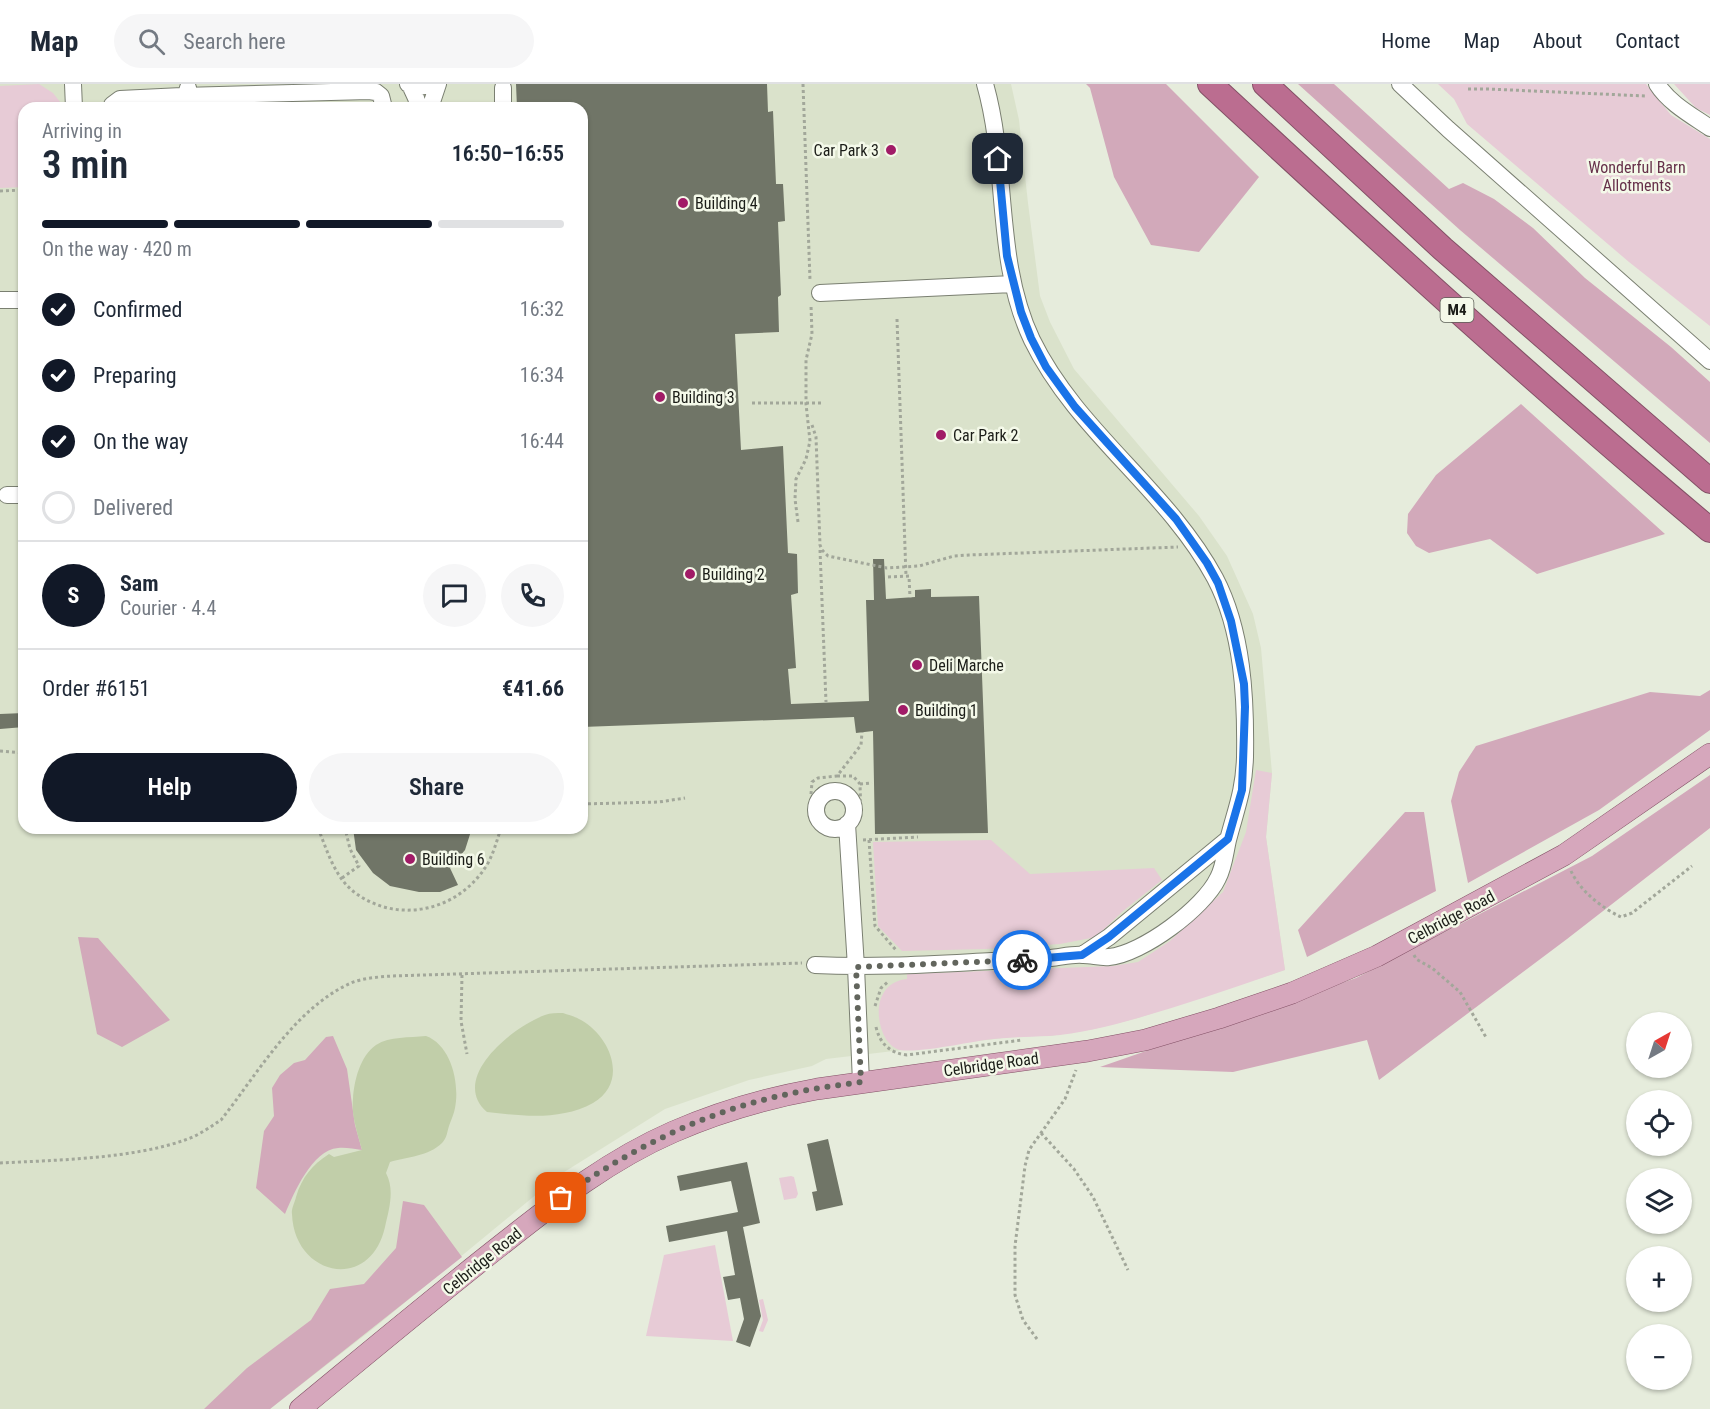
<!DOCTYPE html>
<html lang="en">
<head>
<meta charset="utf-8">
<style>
	:root { --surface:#fff; --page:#f6f6f7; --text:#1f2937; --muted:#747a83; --line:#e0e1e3; --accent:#111827 }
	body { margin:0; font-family:"Roboto Condensed",sans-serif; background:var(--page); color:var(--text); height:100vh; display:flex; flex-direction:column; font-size:22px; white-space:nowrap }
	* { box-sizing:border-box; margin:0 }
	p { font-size:20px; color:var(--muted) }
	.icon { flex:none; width:33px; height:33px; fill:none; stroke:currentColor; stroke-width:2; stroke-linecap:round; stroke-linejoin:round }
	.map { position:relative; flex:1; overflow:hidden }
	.drawer { position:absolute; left:18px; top:18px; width:570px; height:732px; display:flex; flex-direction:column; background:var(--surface); border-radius:18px; box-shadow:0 2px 4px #0004 }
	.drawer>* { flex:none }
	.needle { width:39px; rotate:39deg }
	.buttons { position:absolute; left:1626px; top:928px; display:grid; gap:12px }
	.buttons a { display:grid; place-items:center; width:66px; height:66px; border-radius:50%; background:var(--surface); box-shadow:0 2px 4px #0004; font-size:30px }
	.pin { position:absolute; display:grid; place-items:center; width:51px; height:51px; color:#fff; margin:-26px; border-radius:12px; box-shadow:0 3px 9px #0006 }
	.courier { position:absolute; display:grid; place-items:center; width:60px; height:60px; margin:-30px; border:4px solid #1a73e8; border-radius:50%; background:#fff; color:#222; box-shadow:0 2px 8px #0007 }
	.headline em { font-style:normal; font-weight:600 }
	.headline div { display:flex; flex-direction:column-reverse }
	.headline { display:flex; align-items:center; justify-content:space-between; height:102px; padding:0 24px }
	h1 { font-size:39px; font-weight:600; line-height:45px }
	.bar { display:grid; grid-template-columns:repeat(4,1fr); gap:9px 6px; align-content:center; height:72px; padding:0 24px }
	.bar i { height:8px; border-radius:4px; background:var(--line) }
	.bar .current { background:var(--accent) }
	.bar p { grid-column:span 4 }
	.line { display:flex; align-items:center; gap:15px; padding:0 24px; border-top:2px solid var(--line) }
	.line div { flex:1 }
	.round { display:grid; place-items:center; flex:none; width:63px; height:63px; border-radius:32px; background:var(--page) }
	ol { padding:0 24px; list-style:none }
	li { display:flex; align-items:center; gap:18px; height:66px }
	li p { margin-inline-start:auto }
	li .icon { padding:6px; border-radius:50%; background:var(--accent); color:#fff; stroke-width:4 }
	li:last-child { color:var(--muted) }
	li i { width:33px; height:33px; border:3px solid var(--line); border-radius:50% }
	.cta { display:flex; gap:12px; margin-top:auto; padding:12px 24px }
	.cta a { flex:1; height:69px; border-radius:36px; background:var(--accent); color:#fff; font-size:24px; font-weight:600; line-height:69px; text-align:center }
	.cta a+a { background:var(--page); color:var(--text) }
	header { display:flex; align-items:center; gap:36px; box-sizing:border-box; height:84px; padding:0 30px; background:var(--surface); border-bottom:2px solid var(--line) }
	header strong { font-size:28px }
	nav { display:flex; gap:33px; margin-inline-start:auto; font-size:21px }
	.search { width:420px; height:54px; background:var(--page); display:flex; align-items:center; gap:15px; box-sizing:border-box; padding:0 21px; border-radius:33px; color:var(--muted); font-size:22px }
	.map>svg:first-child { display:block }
</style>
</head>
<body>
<header>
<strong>Map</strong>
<div class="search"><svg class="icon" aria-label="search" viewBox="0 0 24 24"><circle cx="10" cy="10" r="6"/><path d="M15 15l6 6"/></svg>Search here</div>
<nav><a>Home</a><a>Map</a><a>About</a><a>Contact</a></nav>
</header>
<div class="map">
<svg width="1710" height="1325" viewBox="0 0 1710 1325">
	<rect width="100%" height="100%" fill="#e6ecdc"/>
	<!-- built -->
	<path fill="#dae2cb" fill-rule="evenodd" d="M0 0H1011L1019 36 1028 119 1040 212 1050 238 1074 285 1199 432 1227 472 1253 530 1261 564 1272 689 1266 753 1285 886 1138 934 1094 945 1050 952H1020L826 975 812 982 749 996 665 1025 561 1090 374 1244 270 1325H0ZM24 24H582V744H24Z"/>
	<!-- green -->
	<path fill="#e7cbd6" d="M39 0 53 9 65 24H24V103L0 104V2Z
		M1438 0H1646L1671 31 1710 55V242L1629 178 1467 40 1454 15Z
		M1674 0H1710V31L1696 24Z
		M1256 686 1272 689 1266 753 1285 886C1236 903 1187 920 1138 934 1110 942 1078 950 1049 952 1026 953 1008 953 985 956 965 959 918 969 900 966 895 965 888 959 886 955 873 933 876 898 907 895V890L1113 882 1138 878 1170 857 1223 808 1246 748Z
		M991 756 1030 790 1154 784 1162 796 1123 827 1096 853 1060 860 985 865 902 867 878 842 873 758Z
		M791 1092 794 1093 798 1110 796 1114 784 1116 779 1094Z
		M715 1161 733 1257 646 1252 664 1171Z
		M763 1215 768 1236 763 1248 759 1247 763 1236 759 1216Z"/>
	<!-- forest -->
	<path fill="#d2a9ba" d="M1086 0H1166L1259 93 1199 168 1151 161 1114 93 1090 4Z
		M1298 0H1334L1449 105 1463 99 1494 115 1533 144 1585 194 1671 263 1710 298V359L1460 146Z
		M1521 320 1665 450 1537 490 1490 455 1429 469 1416 462 1407 449 1408 430 1436 391Z
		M1710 606V646L1599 726 1468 799 1451 717 1459 688 1476 662 1650 608 1700 612Z
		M1710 691V744L1567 855 1379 996 1367 956 1233 988 1100 983 1356 894 1592 772Z
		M1405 728H1424L1436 807 1307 873 1298 846Z
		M78 853 98 854 170 936 122 963 97 950Z
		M333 952 347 985 355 1041 362 1066C354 1065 345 1063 338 1064 312 1066 294 1109 285 1130L256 1104 264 1047 274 1032 272 1004 280 991 294 979 305 976 326 953Z
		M403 1117 424 1121 462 1173 270 1325H204L247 1284 311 1236 330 1205 364 1200 396 1164Z"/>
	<!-- water -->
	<path fill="#c1cea9" d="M563 929C569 931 576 933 581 936 611 953 629 998 593 1019 560 1037 522 1032 487 1028 448 994 514 942 545 931 550 929 557 929 563 929Z
		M426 952C451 961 460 999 455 1024 454 1030 451 1036 449 1042 447 1048 447 1054 442 1059 429 1072 407 1073 390 1078L386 1089C395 1106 389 1125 385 1143 370 1209 294 1192 292 1130 291 1125 295 1118 296 1113 302 1093 312 1081 329 1070L334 1073 362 1066C358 1050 351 1032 353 1015 354 997 360 972 376 961 390 952 409 954 426 952Z"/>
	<!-- building -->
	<path fill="#707567" d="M516 0H767L768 28 773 27 776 100H783L785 137 778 138 781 211 778 213 779 248 735 250 741 366 783 362 788 469 797 470 798 509 791 511 796 584 788 585 791 620 869 617 866 516H874L873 475H884L886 515 915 513V506L931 505V513L979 512 988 749 875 750 873 647 856 649 854 633 582 643V24H517Z
		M24 629V643L0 645V630Z
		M353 744H472L465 766 450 784 458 801 440 808H419L390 802 373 789 356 766Z
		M828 1055 843 1121 816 1127 812 1108 817 1107 807 1060Z
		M747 1078 760 1139 743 1143 761 1232 750 1263 736 1258 744 1235 740 1214 728 1216 723 1193 735 1191 727 1147 669 1158 666 1142 738 1128 731 1097 680 1107 677 1092Z"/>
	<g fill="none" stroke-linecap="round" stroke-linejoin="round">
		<defs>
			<path id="minor" d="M73 0 74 24
				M408 0 417 3 434 0
				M1400 0 1448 45 1710 277
				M1657 0C1669 19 1691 31 1710 44
				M410 1 416 14 419 24
				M503 4V24
				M182 12 369 7 376 8 381 12 384 24
				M111 24 112 21 120 15 182 12 186 10 188 4
				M430 24 438 0
				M820 209 1013 200
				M0 216H24
				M7 411H24
				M816 726a19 19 0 1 1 38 0a19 19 0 1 1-38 0Z
				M847 740 856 883 861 998
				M1082 871 1109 853 1228 755
				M815 881C874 884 933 880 992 877 1011 876 1031 876 1051 874 1061 873 1073 870 1083 871 1092 871 1101 874 1109 873 1142 870 1204 824 1218 794 1224 783 1225 769 1228 756 1236 725 1244 707 1245 673 1246 615 1243 547 1215 494 1167 405 1077 348 1032 256 994 176 1009 84 985 0"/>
			<path id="major" d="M300 1325C368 1269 436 1212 505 1158 558 1116 611 1075 673 1048 719 1028 767 1014 817 1005L1088 967 1145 956 1219 934 1292 909 1377 872 1564 771 1710 670"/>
			<path id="highway" d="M1210 0C1374 152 1538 302 1710 446
				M1265 0 1443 165 1710 397"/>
		</defs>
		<!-- minor casing -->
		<use href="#minor" stroke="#7a7f71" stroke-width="18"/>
		<!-- major casing -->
		<use href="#major" stroke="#835166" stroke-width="22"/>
		<!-- highway casing -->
		<use href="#highway" stroke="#835166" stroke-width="26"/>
		<!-- path -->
		<path stroke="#a2a79a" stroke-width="3" stroke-dasharray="3 3" stroke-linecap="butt" d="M803 0 810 196
			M1468 5H1488L1646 12
			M0 107 24 106
			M897 235 906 492
			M752 319H824
			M812 341 816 353 820 461 822 466 828 472 887 484 919 482 954 472 969 471 1178 463
			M798 438 795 415 796 395 806 375 810 357 806 320V276L812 250 811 221
			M820 466 826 618
			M888 493 909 492 910 514
			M0 667 24 669
			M837 692H853L860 700 861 732
			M860 700 872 699
			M811 710 812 698 818 694 837 692 861 661 862 648
			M582 720 659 718 685 714
			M318 744C327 766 334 792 354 808 399 842 461 826 488 779 494 768 497 756 501 744
			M863 756 918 753
			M869 756 875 842 896 866
			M1571 787C1580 807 1602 824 1621 833L1632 829 1692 782
			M342 794 359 782 350 765 345 744
			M1414 871 1416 875 1432 884 1460 908 1487 955
			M462 891 461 937 467 970
			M875 922 881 904 889 897
			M876 943C880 960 890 969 907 971L1022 956
			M1041 1049 1074 1085 1093 1113 1128 1186
			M0 1079C57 1076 131 1075 185 1056 198 1052 210 1043 221 1036 258 989 295 924 351 899 363 894 378 893 392 892L802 879
			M1037 1255 1023 1236 1015 1211V1162L1025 1082 1029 1066 1065 1015 1076 986"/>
		<!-- minor -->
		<use href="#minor" stroke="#fff" stroke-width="16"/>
		<!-- major -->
		<use href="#major" stroke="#d6a7bc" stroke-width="21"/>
		<!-- highway -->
		<use href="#highway" stroke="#bb6d90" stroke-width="24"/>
	</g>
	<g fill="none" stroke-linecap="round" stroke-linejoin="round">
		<!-- done -->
		<path stroke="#62655d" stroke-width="6" stroke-dasharray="0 10.8" d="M561 1114C625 1068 698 1031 775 1013 803 1006 832 1002 861 998L856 883 1022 876"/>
		<!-- route -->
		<path stroke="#1a73e8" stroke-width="8" d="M998 75 1007 172 1021 228 1031 254 1046 283 1075 323 1176 435 1207 479 1218 499 1231 537 1244 600 1245 623 1242 706 1228 755 1109 853 1082 871 1022 876"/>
	</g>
	<!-- markers -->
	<g fill="#a11b67" stroke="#f4f9e9" stroke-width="2">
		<circle cx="891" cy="66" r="6"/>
		<circle cx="683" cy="119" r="6"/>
		<circle cx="660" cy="313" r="6"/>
		<circle cx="941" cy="351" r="6"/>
		<circle cx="690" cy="490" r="6"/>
		<circle cx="917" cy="581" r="6"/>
		<circle cx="903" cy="626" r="6"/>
		<circle cx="410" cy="775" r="6"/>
	</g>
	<g text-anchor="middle" stroke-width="5" stroke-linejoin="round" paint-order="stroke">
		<!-- shield labels -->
		<rect fill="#f4f9e9" stroke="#5c5f57" stroke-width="1.5" x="1440.5" y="214" width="33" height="24" rx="4.5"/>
		<g font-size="15" font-weight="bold" fill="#1b1d18">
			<text x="1457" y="231">M4</text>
		</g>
		<!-- poi labels -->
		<g font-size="16" fill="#1b1d18" stroke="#f4f9e9" text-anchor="start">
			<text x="879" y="72" text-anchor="end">Car Park 3</text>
			<text x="695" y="125">Building 4</text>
			<text x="672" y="319">Building 3</text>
			<text x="953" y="357">Car Park 2</text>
			<text x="702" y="496">Building 2</text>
			<text x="929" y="587">Deli Marche</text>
			<text x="915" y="632">Building 1</text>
			<text x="422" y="781">Building 6</text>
		</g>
		<!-- park labels -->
		<g font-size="16" fill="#66314a" stroke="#f4f9e9">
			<text x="1637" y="89">Wonderful Barn<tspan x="1637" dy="18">Allotments</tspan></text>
		</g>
		<!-- street labels -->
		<g font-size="16" fill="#1b1d18" stroke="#f4f9e9">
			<text transform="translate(1451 833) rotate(-28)" y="6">Celbridge Road</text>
			<text transform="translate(991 980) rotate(-8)" y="6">Celbridge Road</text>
			<text transform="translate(482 1177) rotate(-39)" y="6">Celbridge Road</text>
		</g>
	</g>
</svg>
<div class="buttons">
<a><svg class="needle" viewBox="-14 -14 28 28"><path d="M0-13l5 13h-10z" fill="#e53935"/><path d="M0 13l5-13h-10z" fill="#747a83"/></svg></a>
<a><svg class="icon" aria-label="locate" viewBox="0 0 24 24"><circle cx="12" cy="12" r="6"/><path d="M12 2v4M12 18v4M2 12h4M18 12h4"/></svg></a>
<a><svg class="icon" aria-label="layers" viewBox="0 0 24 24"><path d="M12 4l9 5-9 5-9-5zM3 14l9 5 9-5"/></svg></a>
<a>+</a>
<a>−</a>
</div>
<div class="pin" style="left:561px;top:1114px;background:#ea580c"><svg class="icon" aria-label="bag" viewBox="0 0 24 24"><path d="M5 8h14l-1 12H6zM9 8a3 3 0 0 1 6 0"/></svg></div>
<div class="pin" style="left:998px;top:75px;background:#1f2937"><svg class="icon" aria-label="home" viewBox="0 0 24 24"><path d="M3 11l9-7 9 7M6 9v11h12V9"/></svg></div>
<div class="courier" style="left:1022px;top:876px"><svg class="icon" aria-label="bike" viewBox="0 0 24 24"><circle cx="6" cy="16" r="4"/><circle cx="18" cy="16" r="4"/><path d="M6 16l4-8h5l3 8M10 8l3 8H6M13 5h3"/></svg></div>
<section class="drawer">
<div class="headline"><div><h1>3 min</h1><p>Arriving in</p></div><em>16:50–16:55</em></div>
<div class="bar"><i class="current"></i><i class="current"></i><i class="current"></i><i></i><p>On the way · 420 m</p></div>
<ol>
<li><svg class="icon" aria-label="check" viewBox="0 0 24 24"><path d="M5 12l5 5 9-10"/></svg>Confirmed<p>16:32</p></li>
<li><svg class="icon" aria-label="check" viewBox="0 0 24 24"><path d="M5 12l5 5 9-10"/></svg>Preparing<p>16:34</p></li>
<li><svg class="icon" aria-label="check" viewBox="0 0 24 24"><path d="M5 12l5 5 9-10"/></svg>On the way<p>16:44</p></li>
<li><i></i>Delivered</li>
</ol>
<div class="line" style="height:108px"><b class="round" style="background:var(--accent);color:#fff">S</b><div><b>Sam</b><p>Courier · 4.4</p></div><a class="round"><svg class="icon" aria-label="chat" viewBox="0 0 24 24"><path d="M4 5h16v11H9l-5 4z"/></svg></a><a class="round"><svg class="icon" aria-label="phone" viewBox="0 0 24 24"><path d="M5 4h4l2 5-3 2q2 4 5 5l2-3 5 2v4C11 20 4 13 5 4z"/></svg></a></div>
<div class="line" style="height:78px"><div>Order #6151</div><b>€41.66</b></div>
<div class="cta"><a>Help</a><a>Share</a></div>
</section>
</div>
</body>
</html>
